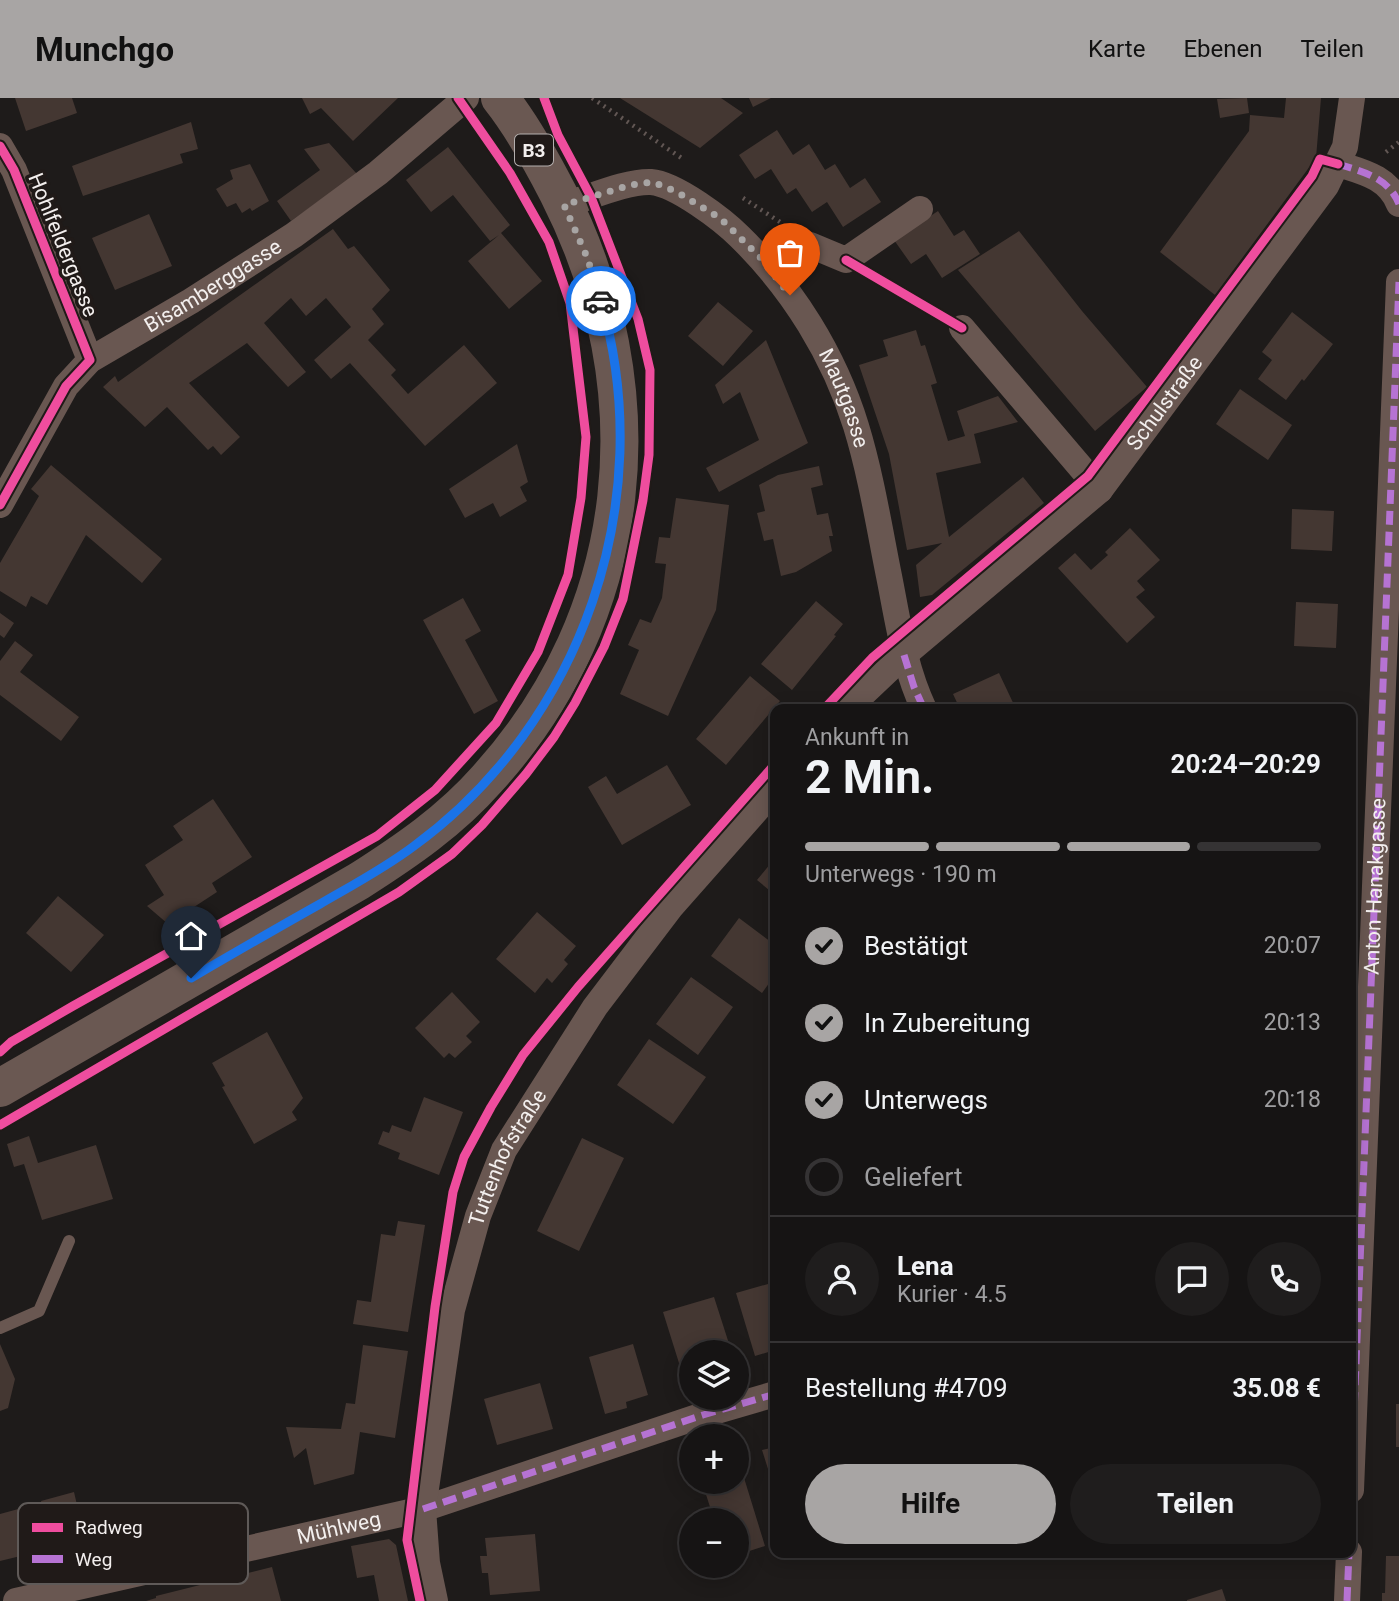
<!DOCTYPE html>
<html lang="de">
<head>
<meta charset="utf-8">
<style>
	:root { --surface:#161414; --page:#1f1d1d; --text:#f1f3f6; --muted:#9e9ea0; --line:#353334; --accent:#a8a5a4 }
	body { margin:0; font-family:Roboto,sans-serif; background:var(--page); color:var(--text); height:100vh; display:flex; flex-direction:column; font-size:26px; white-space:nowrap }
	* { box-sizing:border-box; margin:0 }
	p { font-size:23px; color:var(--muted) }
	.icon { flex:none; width:38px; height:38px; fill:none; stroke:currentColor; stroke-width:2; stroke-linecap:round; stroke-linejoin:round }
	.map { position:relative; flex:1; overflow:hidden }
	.details { position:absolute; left:770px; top:606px; width:586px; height:854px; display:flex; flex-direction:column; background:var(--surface); border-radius:14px; box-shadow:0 4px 18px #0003,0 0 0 2px var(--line) }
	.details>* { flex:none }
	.controls { position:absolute; left:679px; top:1242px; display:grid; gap:14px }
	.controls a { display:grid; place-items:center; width:70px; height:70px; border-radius:50%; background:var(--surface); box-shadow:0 4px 18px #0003,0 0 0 2px var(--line); font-size:35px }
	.pin { position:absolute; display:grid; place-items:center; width:60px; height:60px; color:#fff; margin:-72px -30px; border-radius:50% 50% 50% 0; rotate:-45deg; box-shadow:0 0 7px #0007 }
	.pin .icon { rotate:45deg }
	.courier { position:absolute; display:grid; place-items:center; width:70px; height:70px; margin:-35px; border:5px solid #1a73e8; border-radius:50%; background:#fff; color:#222; box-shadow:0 2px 9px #0007 }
	.head em { font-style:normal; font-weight:700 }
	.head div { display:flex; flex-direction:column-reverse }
	.head { display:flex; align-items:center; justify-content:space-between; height:119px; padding:0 35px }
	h1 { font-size:46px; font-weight:700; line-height:52px }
	.bar { display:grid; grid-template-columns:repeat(4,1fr); gap:10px 7px; align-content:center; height:84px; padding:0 35px }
	.bar i { height:9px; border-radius:5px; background:var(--line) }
	.bar .active { background:var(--accent) }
	.bar p { grid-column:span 4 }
	.line { display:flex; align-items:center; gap:18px; padding:0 35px; border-top:2px solid var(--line) }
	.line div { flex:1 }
	.round { display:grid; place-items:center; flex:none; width:74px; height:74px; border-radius:37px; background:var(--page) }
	ol { padding:0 35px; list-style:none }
	li { display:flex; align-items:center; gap:21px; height:77px }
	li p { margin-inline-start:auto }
	li .icon { padding:7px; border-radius:50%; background:var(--accent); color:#111; stroke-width:4 }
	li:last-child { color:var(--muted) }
	li i { width:38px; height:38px; border:4px solid var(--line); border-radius:50% }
	.button { display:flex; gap:14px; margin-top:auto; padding:14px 35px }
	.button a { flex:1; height:80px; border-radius:42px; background:var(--accent); color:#111; font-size:28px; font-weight:700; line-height:80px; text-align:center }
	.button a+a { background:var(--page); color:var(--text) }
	header { display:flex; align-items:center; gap:42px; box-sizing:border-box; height:98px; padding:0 35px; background:var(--accent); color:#111 }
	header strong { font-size:33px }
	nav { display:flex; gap:38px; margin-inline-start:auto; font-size:24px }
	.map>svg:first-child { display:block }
</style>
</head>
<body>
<header>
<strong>Munchgo</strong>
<nav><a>Karte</a><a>Ebenen</a><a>Teilen</a></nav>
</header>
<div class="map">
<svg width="1399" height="1503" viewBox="0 0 1399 1503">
	<rect width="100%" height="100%" fill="#1e1b1a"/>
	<!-- building -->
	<path fill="#443732" d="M15 0H72L77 15 26 33Z
		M302 0H398L353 43 321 10 310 16Z
		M620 0H721L743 15 700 50Z
		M749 0H771L753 9Z
		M1247 0 1249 15 1220 20 1217 1Z
		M1286 0H1321L1316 60 1215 197 1160 154 1249 33 1250 17 1284 20Z
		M191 24 198 51 180 56 183 65 83 98 72 68Z
		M777 32 793 57 809 46 825 72 835 66 850 90 865 80 881 104 843 129 827 104 812 114 796 90 787 96 771 71 755 81 739 57Z
		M329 45 357 76 291 123 277 103 320 72 304 51Z
		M448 49 510 127 501 135 542 183 509 211 468 163 499 137 490 143 453 97 431 114 406 82Z
		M250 66 269 103 252 113 250 110 242 115 236 105 227 109 216 91 233 81 230 72Z
		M938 113 954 138 964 132 980 156 942 180 926 156 911 166 894 142Z
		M149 116 172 168 115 192 92 140Z
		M333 131 348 151 354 148 390 192 372 211 384 226 368 242 396 272 391 277 408 296 464 247 497 285 425 348 350 265 331 281 314 262 351 229 326 200 306 218 291 200 264 225 306 274 288 289 247 245 189 285 240 339 221 357 213 348 208 352 167 309 145 329 103 289 115 278 118 284Z
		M1019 133 1082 213 1147 289 1095 333 958 172Z
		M718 204 753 233 723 268 688 238Z
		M1292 214 1333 246 1304 283 1302 281 1286 302 1258 281 1272 262 1262 254Z
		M916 232 921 248 925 247 937 285 931 287 948 343 965 338 957 313 998 298 1018 324 974 336 981 365 936 375 949 439 1023 379 1044 405 932 497 920 499 916 467 942 445 907 452 889 356 859 267 888 258 883 242Z
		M766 242 808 345 719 394 706 370 759 342 740 294 723 306 715 287Z
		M1240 291 1292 327 1268 362 1216 326Z
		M517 346 528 384 520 389 527 403 500 419 493 405 465 420 449 391Z
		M51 367 162 461 142 485 86 437 47 507 31 498 26 509 0 493V465L39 398 31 391Z
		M819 368 823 387 811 390 817 417 828 415 833 438H829L832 453 796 474 781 478 773 441 764 443 757 415 765 413 759 387 778 377Z
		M676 400 729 407 716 512 668 618 620 596 639 552 628 547 640 521 651 525 662 500 666 466 655 465 659 439 670 440Z
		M1292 411 1334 413 1332 453 1291 451Z
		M1130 430 1160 462 1137 483 1145 492 1136 499 1155 519 1127 545 1058 470 1075 455 1091 472 1108 457 1105 454Z
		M463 500 481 533 465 542 498 603 474 616 423 522Z
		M816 503 843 526 834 537 836 538 792 592 761 566Z
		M1296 504 1338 506 1336 550 1294 548Z
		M0 515 14 525 4 540 0 537Z
		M15 543 33 557 20 574 79 619 61 643 0 597V563Z
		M999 575 1016 611H960L953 596Z
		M750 578 780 603 726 667 696 641Z
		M1282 605 1327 606V611H1282Z
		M667 667 691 707 622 747 588 689 606 678 617 696Z
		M213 701 252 759 212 785 217 794 168 826 147 808 164 797 145 767 183 742 173 728Z
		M775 760V797L757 782Z
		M58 798 104 837 71 874 26 835Z
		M537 814 576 848 564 862 568 866 552 885 547 880 535 895 496 861Z
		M739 820 775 847V877L762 895 711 858Z
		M691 879 733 909 698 957 656 926Z
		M452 894 480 924 466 938 472 944 455 960 449 955 444 960 415 930Z
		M267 934 303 1000 292 1014 297 1022 254 1046 222 989 225 988 212 965Z
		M649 941 706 979 673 1026 617 987Z
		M424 999 463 1014 439 1077 398 1061 400 1055 378 1046 383 1033 389 1035 392 1027 411 1034Z
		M29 1038 38 1065 96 1047 113 1101 42 1122 24 1066 14 1069 7 1046Z
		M582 1040 624 1060 579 1153 537 1133Z
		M398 1123 425 1127 408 1234 353 1226 357 1202 371 1204 381 1136 395 1138Z
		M775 1184V1252L755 1258 736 1195Z
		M714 1199 732 1255H691V1279L684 1281 663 1214Z
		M0 1246 15 1281 8 1310 0 1313Z
		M633 1246 648 1297 626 1304 627 1310 605 1316 589 1259Z
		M363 1247 408 1253 395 1340 360 1334 354 1376 314 1387 306 1350 294 1360 286 1329 341 1331 346 1305 355 1306Z
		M540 1285 553 1331 497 1347 484 1301Z
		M1396 1306H1399V1349H1396Z
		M775 1349V1393L762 1352Z
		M737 1357 765 1448 737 1457V1423H709L705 1410 710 1409 702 1384H737Z
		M74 1394 86 1446 53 1454 41 1403Z
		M22 1410 33 1455 0 1463V1416Z
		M535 1436 540 1493 490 1497 488 1475H482L480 1458H487L485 1440Z
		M389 1441 396 1447 408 1503H379L374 1477 357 1480 351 1448Z
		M1386 1458H1399V1503H1382V1495H1385Z
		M272 1469 281 1503H146L156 1500V1498Z
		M1222 1491 1226 1503H1187V1502Z"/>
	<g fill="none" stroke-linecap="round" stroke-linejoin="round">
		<!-- path -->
		<path stroke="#625754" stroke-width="4.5" stroke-dasharray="2 5" stroke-linecap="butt" d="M592 0 683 61
			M1386 54 1399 44
			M743 100 780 124"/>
		<!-- service -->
		<path stroke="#695751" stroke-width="12" d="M0 1230 39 1213 69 1143"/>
		<!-- minor -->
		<g stroke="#695751" stroke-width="26">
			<path d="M0 48 14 72 90 262"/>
			<path d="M1338 66C1363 74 1388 79 1399 106"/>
			<path id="s1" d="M564 107C589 100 626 83 651 84 676 86 723 122 740 139 793 191 834 257 856 328 871 377 879 428 889 478 898 523 904 569 924 611"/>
			<path d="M760 159 810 147 846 162 920 111"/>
			<path d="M962 230 1100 392"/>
			<path id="s2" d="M0 407 66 288 90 262 191 203 294 137 378 75 466 0"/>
			<path id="s3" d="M847 611 904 557 1100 392 1326 88 1345 49 1352 0"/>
			<path id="s4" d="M1351 1392 1399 184"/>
			<path id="s5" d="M16 1503 423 1411 703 1317 775 1296"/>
			<path id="s6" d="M435 1503 427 1465 423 1411 452 1212 478 1118 504 1052 595 909 671 809 775 691"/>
			<path d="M1347 1503 1349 1454"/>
		</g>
		<!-- primary -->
		<path stroke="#6a5852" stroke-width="38" d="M0 990 359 783C406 753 450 723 487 681 637 516 658 291 558 95 541 62 523 29 500 0"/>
		<!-- quiet -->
		<path stroke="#b673d3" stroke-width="7" stroke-dasharray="14 7" stroke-linecap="butt" d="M1338 66C1363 74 1388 79 1399 106
			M904 557 914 589 924 611
			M1351 1392 1399 184
			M423 1411 703 1317 775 1296
			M1347 1503 1349 1454"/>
		<defs>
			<path id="cycleway" d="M0 48 14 72 90 262 66 288 0 407
				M846 162 962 230
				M824 611 872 560 1088 378 1312 78 1320 61 1338 66
				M0 954 11 944 73 908 377 738 435 692 496 625 538 554 568 477 581 400 586 339 570 205 549 144 510 75 458 0
				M0 1027 399 794 452 756 482 727 526 676 554 639 575 605 604 549 623 501 643 402 649 357 650 272 638 221 591 99 558 37 544 0
				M420 1503 407 1442 435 1209 453 1094 464 1059 491 1009 523 957 578 889 775 666"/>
		</defs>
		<!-- cycleway casing -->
		<use href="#cycleway" stroke="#201a18" stroke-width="13"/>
		<!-- cycleway -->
		<use href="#cycleway" stroke="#ef4d9e" stroke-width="9"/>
	</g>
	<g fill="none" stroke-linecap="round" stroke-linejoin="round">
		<!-- done -->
		<path stroke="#a8a5a4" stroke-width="7" stroke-dasharray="0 12.6" d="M601 203 587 159 564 107 631 87 653 84 677 94 720 120 760 159 790 197"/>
		<!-- route -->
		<path stroke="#1a73e8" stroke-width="9" d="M191 880C234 855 277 830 320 806 351 788 385 770 414 748 582 625 659 403 601 203"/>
	</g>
	<g text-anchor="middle" stroke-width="7" stroke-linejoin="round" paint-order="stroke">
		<!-- shield labels -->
		<rect fill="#201a18" stroke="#b4afae" stroke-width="2" x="515" y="36.5" width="38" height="31" rx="5"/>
		<g font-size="19" font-weight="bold" fill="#f3efee">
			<text x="534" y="59">B3</text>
		</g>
		<!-- street labels -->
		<g font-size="21" fill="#f3efee" stroke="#201a18">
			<text transform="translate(63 147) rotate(68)" y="7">Hohlfeldergasse</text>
			<text dy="7" stroke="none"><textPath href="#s2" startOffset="315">Bisamberggasse</textPath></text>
			<text dy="7" stroke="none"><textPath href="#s1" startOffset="390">Mautgasse</textPath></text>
			<text dy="7" stroke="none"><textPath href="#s3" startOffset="443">Schulstraße</textPath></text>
			<text dy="7" stroke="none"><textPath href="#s4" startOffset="604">Anton Hanakgasse</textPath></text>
			<text dy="7" stroke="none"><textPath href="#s6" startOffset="457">Tuttenhofstraße</textPath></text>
			<text dy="7" stroke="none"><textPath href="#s5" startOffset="331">Mühlweg</textPath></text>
		</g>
	</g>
	<!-- legend -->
	<rect x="18" y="1405" width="230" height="81" rx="10" fill="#201a18" stroke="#5f5a58" stroke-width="2"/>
	<rect x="32" y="1425" width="31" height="9" fill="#ef4d9e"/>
	<rect x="32" y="1457" width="31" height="8" fill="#b673d3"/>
	<g font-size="19" fill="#f3efee">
		<text x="75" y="1436">Radweg</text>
		<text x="75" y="1468">Weg</text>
	</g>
</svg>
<div class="controls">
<a><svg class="icon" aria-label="layers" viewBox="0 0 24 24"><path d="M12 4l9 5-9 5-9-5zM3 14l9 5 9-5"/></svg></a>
<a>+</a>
<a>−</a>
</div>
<div class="pin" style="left:790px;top:197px;background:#ea580c"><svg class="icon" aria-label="bag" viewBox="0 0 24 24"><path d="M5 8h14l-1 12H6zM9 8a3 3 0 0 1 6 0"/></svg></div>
<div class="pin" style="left:191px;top:880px;background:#1f2937"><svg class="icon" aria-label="home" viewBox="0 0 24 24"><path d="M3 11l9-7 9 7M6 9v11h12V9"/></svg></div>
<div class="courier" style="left:601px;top:203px"><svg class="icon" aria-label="car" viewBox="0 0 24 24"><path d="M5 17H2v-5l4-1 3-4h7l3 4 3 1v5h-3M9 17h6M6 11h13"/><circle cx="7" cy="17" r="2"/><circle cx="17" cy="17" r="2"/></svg></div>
<section class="details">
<div class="head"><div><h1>2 Min.</h1><p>Ankunft in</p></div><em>20:24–20:29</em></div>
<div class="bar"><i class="active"></i><i class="active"></i><i class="active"></i><i></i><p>Unterwegs · 190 m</p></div>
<ol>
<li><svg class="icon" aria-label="check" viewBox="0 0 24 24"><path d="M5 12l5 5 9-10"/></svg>Bestätigt<p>20:07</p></li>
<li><svg class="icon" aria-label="check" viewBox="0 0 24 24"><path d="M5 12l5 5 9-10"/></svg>In Zubereitung<p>20:13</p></li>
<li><svg class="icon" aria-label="check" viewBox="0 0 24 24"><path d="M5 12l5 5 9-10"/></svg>Unterwegs<p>20:18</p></li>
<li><i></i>Geliefert</li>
</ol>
<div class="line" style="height:126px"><a class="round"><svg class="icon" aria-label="person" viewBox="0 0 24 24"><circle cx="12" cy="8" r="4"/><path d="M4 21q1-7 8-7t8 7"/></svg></a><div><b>Lena</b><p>Kurier · 4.5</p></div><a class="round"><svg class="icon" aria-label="chat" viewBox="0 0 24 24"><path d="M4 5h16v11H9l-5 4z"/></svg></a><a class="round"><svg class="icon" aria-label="phone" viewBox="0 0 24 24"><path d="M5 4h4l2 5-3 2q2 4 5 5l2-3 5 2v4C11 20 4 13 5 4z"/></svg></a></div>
<div class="line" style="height:91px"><div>Bestellung #4709</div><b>35.08 €</b></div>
<div class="button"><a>Hilfe</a><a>Teilen</a></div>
</section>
</div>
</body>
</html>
